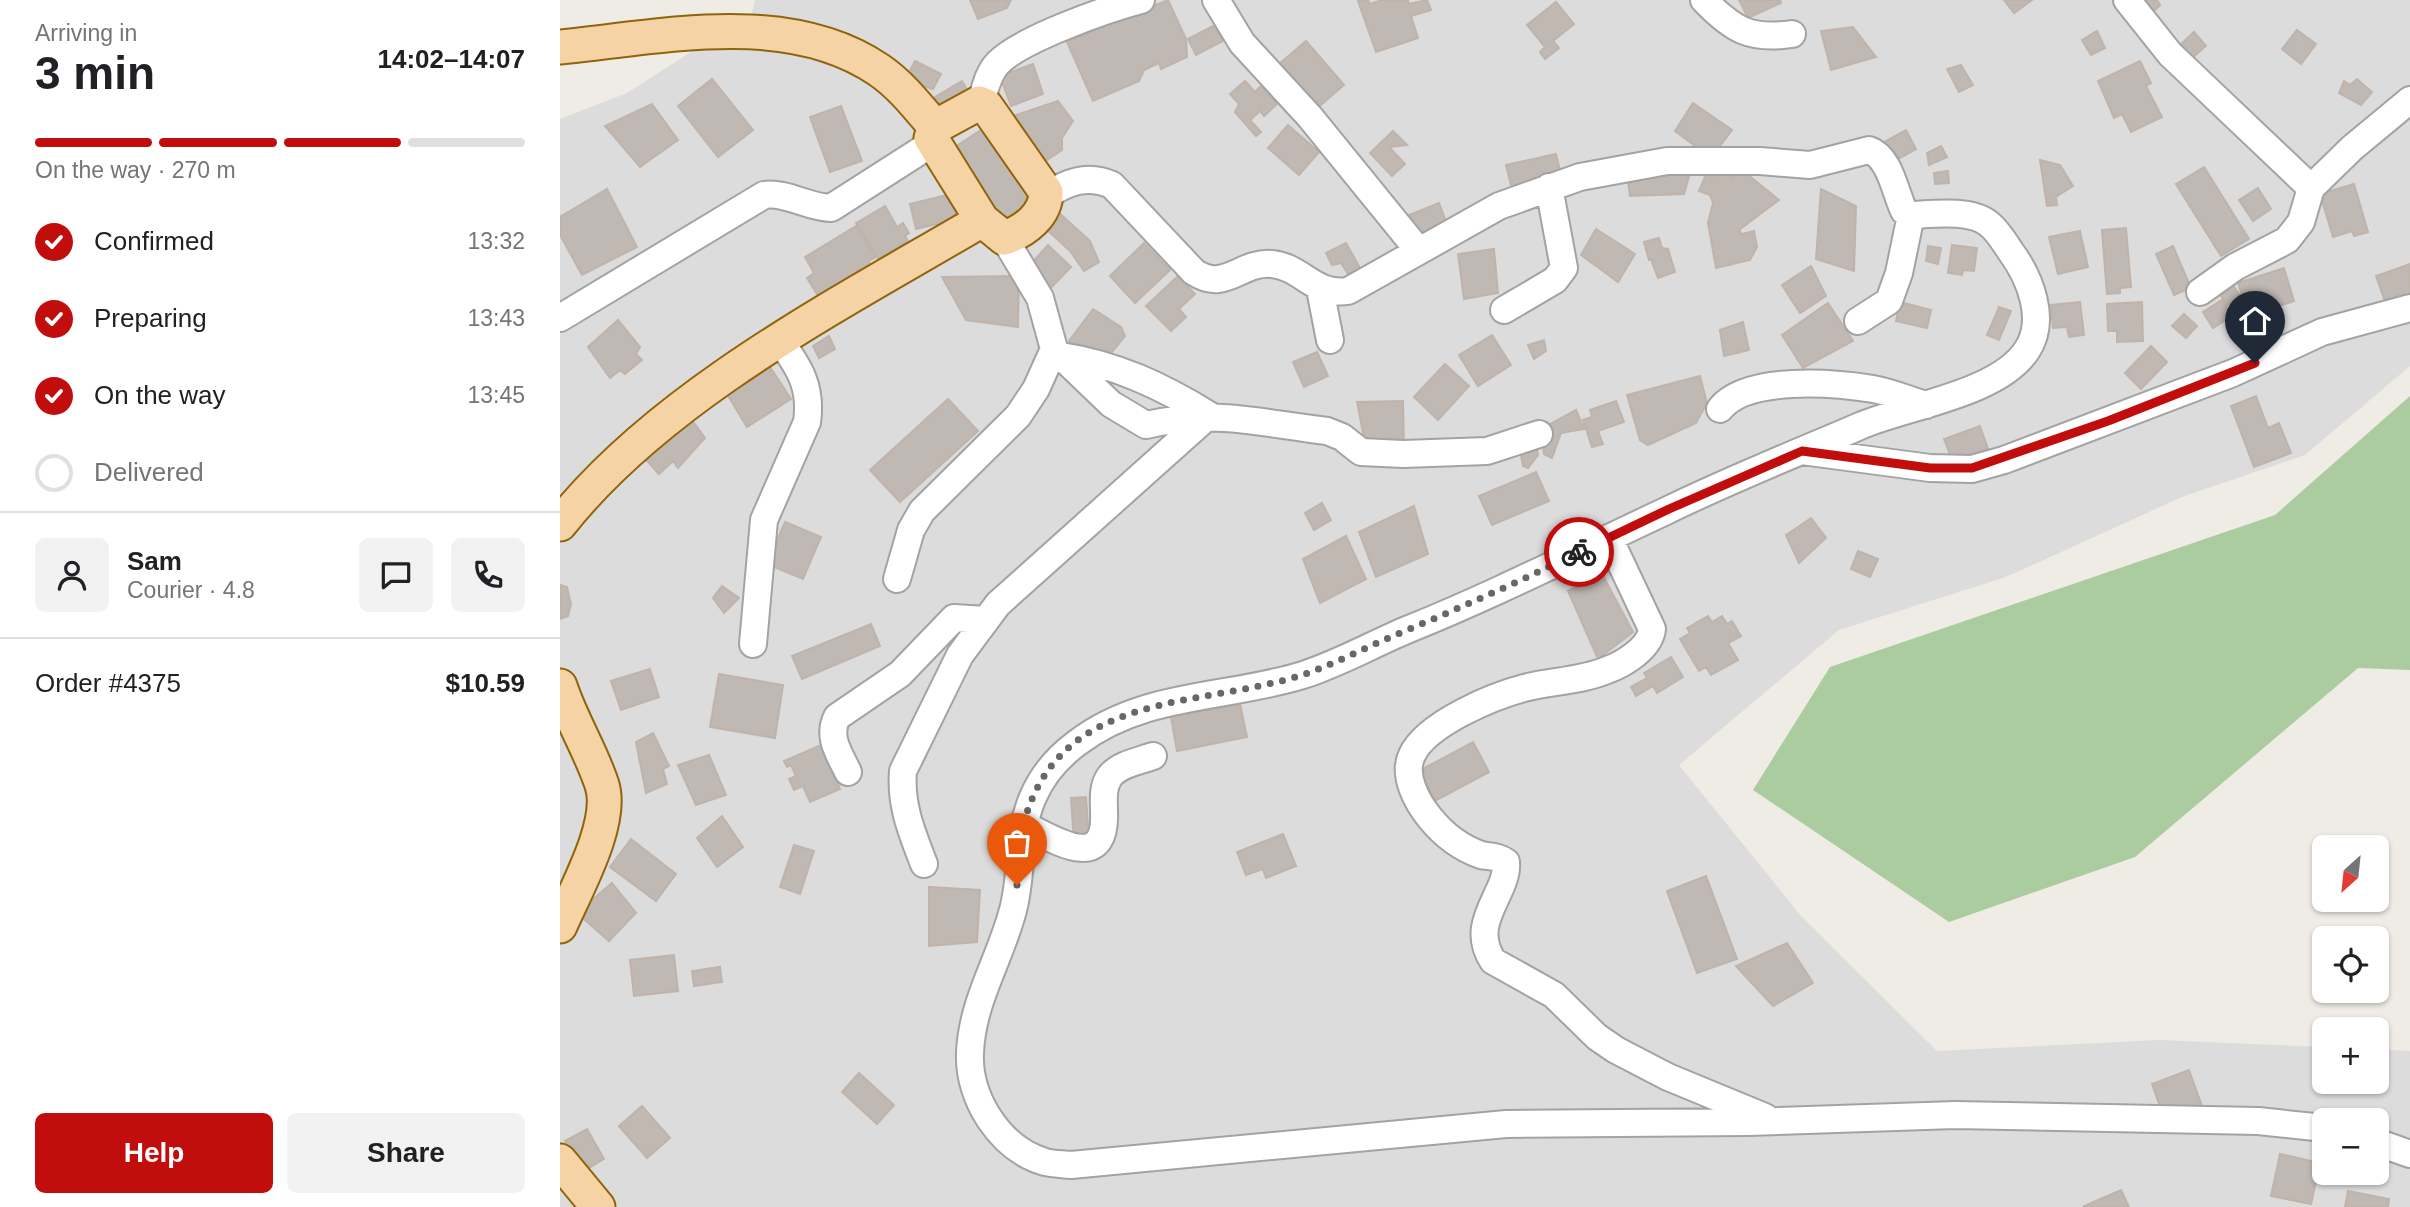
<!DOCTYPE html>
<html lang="en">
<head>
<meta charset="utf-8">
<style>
	:root { --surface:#fff; --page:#f2f2f2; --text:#202124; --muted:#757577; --line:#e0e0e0; --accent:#c10e0d }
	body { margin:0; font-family:Helvetica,sans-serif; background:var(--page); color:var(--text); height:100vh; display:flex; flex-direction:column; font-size:26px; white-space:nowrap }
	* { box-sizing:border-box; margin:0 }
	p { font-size:23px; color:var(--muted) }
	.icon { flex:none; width:38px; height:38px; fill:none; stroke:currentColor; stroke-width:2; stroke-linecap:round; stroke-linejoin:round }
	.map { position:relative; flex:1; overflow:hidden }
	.details { display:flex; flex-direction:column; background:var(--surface); width:560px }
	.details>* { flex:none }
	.needle { width:46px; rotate:207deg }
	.tools { position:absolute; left:1752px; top:835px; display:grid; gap:14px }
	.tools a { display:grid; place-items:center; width:77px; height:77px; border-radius:10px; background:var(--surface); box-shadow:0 2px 5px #0004; font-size:35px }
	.pin { position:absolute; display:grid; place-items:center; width:60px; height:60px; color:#fff; margin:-72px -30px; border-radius:50% 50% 50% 0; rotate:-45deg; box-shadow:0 0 7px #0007 }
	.pin .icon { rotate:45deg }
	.courier { position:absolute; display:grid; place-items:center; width:70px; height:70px; margin:-35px; border:5px solid #c10e0d; border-radius:50%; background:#fff; color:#222; box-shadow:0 2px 9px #0007 }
	.headline em { font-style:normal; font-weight:700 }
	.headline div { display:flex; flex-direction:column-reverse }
	.headline { display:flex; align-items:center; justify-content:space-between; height:119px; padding:0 35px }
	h1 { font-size:46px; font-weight:700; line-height:52px }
	.bar { display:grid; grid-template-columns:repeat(4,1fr); gap:10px 7px; align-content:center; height:84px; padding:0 35px }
	.bar i { height:9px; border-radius:5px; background:var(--line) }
	.bar .on { background:var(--accent) }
	.bar p { grid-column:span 4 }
	.line { display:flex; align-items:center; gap:18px; padding:0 35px; border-top:2px solid var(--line) }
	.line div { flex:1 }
	.round { display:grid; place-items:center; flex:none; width:74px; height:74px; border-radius:10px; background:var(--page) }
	ol { padding:0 35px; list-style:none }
	li { display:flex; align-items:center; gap:21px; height:77px }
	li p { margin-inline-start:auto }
	li .icon { padding:7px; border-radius:50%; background:var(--accent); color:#fff; stroke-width:4 }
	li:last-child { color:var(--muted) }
	li i { width:38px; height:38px; border:4px solid var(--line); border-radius:50% }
	.action { display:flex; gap:14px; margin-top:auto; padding:14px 35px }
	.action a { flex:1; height:80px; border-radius:10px; background:var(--accent); color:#fff; font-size:28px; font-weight:700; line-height:80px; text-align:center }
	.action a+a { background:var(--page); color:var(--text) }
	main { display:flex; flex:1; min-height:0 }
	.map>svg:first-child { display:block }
</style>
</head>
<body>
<main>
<section class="details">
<div class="headline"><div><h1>3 min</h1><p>Arriving in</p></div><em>14:02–14:07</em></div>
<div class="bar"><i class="on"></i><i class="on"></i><i class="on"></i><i></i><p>On the way · 270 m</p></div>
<ol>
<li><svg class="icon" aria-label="check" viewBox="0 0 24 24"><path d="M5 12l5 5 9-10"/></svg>Confirmed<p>13:32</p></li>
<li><svg class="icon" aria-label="check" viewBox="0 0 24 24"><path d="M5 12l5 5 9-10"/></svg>Preparing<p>13:43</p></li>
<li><svg class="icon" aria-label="check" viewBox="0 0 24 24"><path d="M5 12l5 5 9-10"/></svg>On the way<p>13:45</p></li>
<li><i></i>Delivered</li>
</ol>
<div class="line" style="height:126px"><a class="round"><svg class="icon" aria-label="person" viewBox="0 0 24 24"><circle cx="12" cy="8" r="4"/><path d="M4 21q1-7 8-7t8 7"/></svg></a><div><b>Sam</b><p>Courier · 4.8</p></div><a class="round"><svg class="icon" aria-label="chat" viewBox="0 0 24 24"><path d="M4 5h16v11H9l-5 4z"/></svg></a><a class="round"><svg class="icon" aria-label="phone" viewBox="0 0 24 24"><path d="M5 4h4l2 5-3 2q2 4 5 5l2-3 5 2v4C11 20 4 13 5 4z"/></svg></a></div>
<div class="line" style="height:91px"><div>Order #4375</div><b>$10.59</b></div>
<div class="action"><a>Help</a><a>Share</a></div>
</section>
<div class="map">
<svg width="1850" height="1207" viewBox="0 0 1850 1207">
	<rect width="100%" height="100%" fill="#efece6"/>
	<!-- residential -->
	<path fill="#dddcdc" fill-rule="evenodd" d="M195 0H1850V366L1745 455 1622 497 1446 577 1279 630 1119 765 1241 916 1377 1051 1600 1040 1764 1047V1082H1816L1817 1049 1850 1051V1207H0V119L67 93 192 13ZM1764 1120H1816V1172H1764Z"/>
	<!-- forest -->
	<path fill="#abcc9e" d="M1850 396V670L1798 668 1575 857 1389 922 1193 790 1270 667 1715 515Z"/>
	<!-- building -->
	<path fill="#c0b8b3" stroke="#c0b3aa" stroke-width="2" d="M410 0H451L447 8 418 19Z
		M608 0 626 39 627 57 601 69 599 63 584 70 579 81 533 101 507 42Z
		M808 0 810 4 822 0H848L849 4 867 0 871 10 851 16 858 38 816 52 798 1Z
		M1179 0H1220L1221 3 1188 18Z
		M1444 0H1472L1454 13Z
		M1580 0H1597L1600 5 1593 12Z
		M996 2 1014 24 993 41 999 48 985 59 980 52 985 47 967 25Z
		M653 26 663 41 636 55 628 39Z
		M1293 27 1316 57 1271 70 1261 31Z
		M1737 30 1756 44 1741 64 1722 49Z
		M1537 31 1545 48 1531 55 1522 40Z
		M1634 32 1646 46 1632 58 1620 45Z
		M746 41 784 85 756 109 719 64Z
		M355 61 381 74 373 89 356 84 354 77 348 74Z
		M1580 61 1591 83 1586 86 1602 117 1571 132 1562 114 1554 118 1538 81Z
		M473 64 483 94 451 106 440 76Z
		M1401 65 1413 85 1399 92 1387 69Z
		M152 79 193 130 158 157 118 106Z
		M1797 79 1812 92 1801 105 1779 93 1784 81 1790 85Z
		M402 81 412 98 386 114 375 97Z
		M685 81 695 92 701 86 717 104 704 116 700 111 690 120 701 132 696 136 675 112 679 104 670 94Z
		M498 101 513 121 502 138V150L484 162 453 116Z
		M1133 103 1172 130 1151 158 1115 131Z
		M92 104 118 140 80 167 45 126Z
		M281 106 302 161 270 172 250 117Z
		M728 125 759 152 739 175 708 148Z
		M424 128 473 203 437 226 389 151Z
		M1346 130 1356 149 1331 163 1315 147Z
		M833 131 847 145 829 147 845 164 832 176 810 153Z
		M1381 146 1387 157 1369 165 1367 153Z
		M996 154 1002 179 952 189 946 165Z
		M1480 160 1500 165 1513 186 1496 197 1497 205 1487 206Z
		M1168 167 1171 178 1182 170 1219 200 1179 230 1182 234 1194 231 1197 247 1190 260 1156 268 1148 223 1153 203 1150 195 1139 191 1147 172 1154 178Z
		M1644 167 1689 239 1661 256 1616 184Z
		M1131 170 1124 194 1070 196 1067 175Z
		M1388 171 1389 183 1375 184 1374 173Z
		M1794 184 1808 232 1794 236 1792 231 1773 237 1760 194Z
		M1698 188 1711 209 1693 221 1679 200Z
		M47 189 77 247 22 275 0 235V217Z
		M1261 189 1296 206 1294 271 1256 259Z
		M391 194 397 219 356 229 350 204Z
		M879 203 888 227 859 239 849 215Z
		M325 206 337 227 343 223 349 233 345 236 348 241 318 259 296 223Z
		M496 210 530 241 539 262 524 271 510 251 484 227Z
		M296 226 316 257 309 261 310 269 260 299 247 278 254 273 245 257Z
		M1566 228 1571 287 1560 288V293L1547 294 1542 230Z
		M1036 229 1075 254 1058 282 1021 255Z
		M1520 231 1528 267 1498 274 1489 237Z
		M1099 238 1102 248 1108 249 1115 272 1098 278 1092 262 1094 260H1089L1084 242Z
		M584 243 610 270 575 303 550 276Z
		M786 243 805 277 793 282 781 263 772 265 766 253Z
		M488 245 511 267 485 294 468 267Z
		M1392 245 1417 248 1414 271 1403 270 1402 275 1388 273Z
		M1368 246 1381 248 1378 264 1366 261Z
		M1613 246 1631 288 1614 295 1596 254Z
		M934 249 938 293 904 299 898 254Z
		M1850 264V298L1827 307 1816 276Z
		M1251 266 1266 296 1240 313 1222 285Z
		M1724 268 1734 301 1688 316 1678 283Z
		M459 276 458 327 406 320 382 277Z
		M618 276 635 294 619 309 626 317 611 331 586 306Z
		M1671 282 1680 296 1667 305 1658 291Z
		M1662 300 1672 316 1653 328 1643 312Z
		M1340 302 1371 310 1367 328 1336 321Z
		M1520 302 1524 335 1509 337 1507 327 1493 328 1491 305Z
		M1582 302 1583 341 1557 342V331H1548L1547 304Z
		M1268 303 1293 341 1243 368 1222 335Z
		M1439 307 1451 311 1439 340 1427 335Z
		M533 309 561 327 565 336 543 363 509 341Z
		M1624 314 1637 326 1626 338 1612 326Z
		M58 320 80 347 76 354 82 360 65 374 60 370 50 378 28 347Z
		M1183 322 1189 350 1164 356 1160 330Z
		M932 335 951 365 918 386 899 355Z
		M269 336 275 349 259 358 253 346Z
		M984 340 986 351 974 359 968 345Z
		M1591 346 1607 362 1581 389 1565 373Z
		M757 352 768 376 744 387 733 362Z
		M885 364 909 386 878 420 854 397Z
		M210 367 231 399 187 427 167 394Z
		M1140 376 1147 403 1136 423 1088 445 1080 440 1067 395Z
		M1696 396 1708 428 1719 423 1731 453 1694 467 1671 406Z
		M388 399 418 431 340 502 310 470Z
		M843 401 844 449 806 448 797 402Z
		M1056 401 1064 422 1038 431 1043 444 1032 447 1023 420 1032 417 1030 410Z
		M1016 410 1024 429 1001 433 992 458 984 454 981 429Z
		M126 412 145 438 118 468 113 461 99 474 80 453Z
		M1420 426 1428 449 1393 462 1384 439Z
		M976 445 978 455 968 468 963 466 960 450Z
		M976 472 989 501 932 525 919 496Z
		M762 503 771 520 754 530 745 513Z
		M854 506 868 554 816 577 799 532Z
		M1251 518 1266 538 1239 563 1226 535Z
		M225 522 261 537 243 579 207 564Z
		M786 536 806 579 760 603 743 559Z
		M1298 551 1318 559 1310 577 1291 569Z
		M1042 574 1073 632 1038 659 1008 591Z
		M0 585 7 587 11 604 8 616 0 619Z
		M162 586 179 598 164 613 153 598Z
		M1148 616 1152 622 1162 616 1167 624 1172 621 1181 636 1168 643 1178 660 1151 675 1146 667 1139 671 1120 639 1130 633 1127 628Z
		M311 624 320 646 242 679 232 656Z
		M1111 657 1123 677 1097 693 1093 686 1076 696 1071 687 1087 678 1084 673Z
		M90 669 99 697 61 710 51 681Z
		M159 674 223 685 215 738 150 727Z
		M680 704 687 737 617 751 611 717Z
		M93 733 109 766 103 769 107 784 86 793 76 742Z
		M913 742 929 772 875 801 859 771Z
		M261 745 280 789 250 802 243 786 234 790 229 779 236 776 231 765 227 767 224 761Z
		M149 755 166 795 136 805 118 765Z
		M526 797 529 841 514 842 511 798Z
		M162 816 183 847 157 867 137 838Z
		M723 834 736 866 706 878 703 869 686 875 677 852Z
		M71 839 116 874 96 901 50 867Z
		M234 845 254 851 240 894 220 887Z
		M1146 876 1177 959 1137 973 1107 891Z
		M52 883 76 913 49 941 17 913Z
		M369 887 420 890 417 942 369 946Z
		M1227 943 1253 983 1213 1006 1176 966Z
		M114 955 118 991 74 996 70 960Z
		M160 967 162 982 134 986 132 971Z
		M1629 1070 1642 1106 1605 1120 1592 1084Z
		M299 1073 334 1105 317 1124 282 1092Z
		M82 1106 110 1138 87 1158 59 1126Z
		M27 1129 44 1159 22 1172 5 1141Z
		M1720 1154 1760 1163 1751 1204 1711 1196Z
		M1561 1190 1569 1207H1525L1524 1206Z
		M1788 1191 1829 1199 1828 1207H1785Z"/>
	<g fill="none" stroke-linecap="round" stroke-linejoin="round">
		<defs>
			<path id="minor" d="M656 0 682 43 750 117 858 250
				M1144 0C1173 30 1190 40 1232 34
				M1567 0 1610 54 1751 188
				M421 102C425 89 428 73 438 63 461 39 547 9 581 0
				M486 196C507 182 527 174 552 185L634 272C666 293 680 261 712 264 742 267 754 296 788 291L939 206 1020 177 1107 161H1200L1250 165 1309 150C1330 157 1335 192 1344 211L1351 215C1373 214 1411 209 1429 224 1437 230 1445 243 1451 252 1470 278 1487 320 1467 350 1439 394 1346 406 1300 426 1235 454 1169 480 1106 511 1020 551 936 594 849 629 813 644 780 663 743 675 666 699 584 692 517 743 498 757 482 776 473 797 457 833 463 873 453 910 440 960 412 1001 410 1053 408 1098 440 1149 485 1162 493 1164 503 1164 511 1165L946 1124 1188 1122 1395 1115 1698 1121 1764 1128
				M760 289 770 340
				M1640 292 1675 267 1727 240 1741 222 1751 188 1792 148 1850 100
				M944 310 995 280 1004 268 989 187
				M0 318 204 195C227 192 247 207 271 208L374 142
				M1298 321 1329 301 1339 273 1351 215
				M500 355 551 404 586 425C654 409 700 423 767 431L782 437 801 452 843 454 927 451 979 434
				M1160 409C1187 375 1275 383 1313 389 1331 392 1349 400 1366 405
				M1242 451 1370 468 1412 469 1444 460 1673 373 1762 332 1850 308
				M1049 538 1092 629C1090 648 1064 664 1047 670 1021 681 991 681 964 688 933 696 866 724 852 755 842 775 857 802 870 818 883 834 901 848 921 855 930 857 938 856 946 862 949 893 907 922 933 961L994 995 1037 1037 1056 1050 1108 1077 1205 1117
				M337 579 351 530 362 511 458 416 476 389 494 349 480 298 444 238
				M193 644 204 520 247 422C252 388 240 368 220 341
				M288 772C279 753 267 737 277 717L340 674 394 618 426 620
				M463 824C493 839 547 875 544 812 544 800 542 787 550 776 560 764 579 761 593 756
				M364 864C352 833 340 805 343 771L400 655 438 604 649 415C602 386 555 364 501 356
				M1816 1142 1850 1154"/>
			<path id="major" d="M0 47C102 37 228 8 319 70 341 85 358 107 375 127
				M419 103 426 106 486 192C486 215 465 231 444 238L422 220 371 138 375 127Z
				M0 524C102 395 281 303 422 220
				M0 686C11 720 31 751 42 785 54 823 15 891 0 926
				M0 1161 38 1207"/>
		</defs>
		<!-- minor casing -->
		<use href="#minor" stroke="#a3a3a3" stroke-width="30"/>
		<!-- major casing -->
		<use href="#major" stroke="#90640a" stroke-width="37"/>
		<!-- minor -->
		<use href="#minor" stroke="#fff" stroke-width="26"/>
		<!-- major -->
		<use href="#major" stroke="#f6d3a5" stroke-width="33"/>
	</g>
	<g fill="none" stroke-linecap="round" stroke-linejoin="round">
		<!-- done -->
		<path stroke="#686765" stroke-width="7" stroke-dasharray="0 12.6" d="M457 885C460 865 459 842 464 822 501 689 640 708 742 675 778 663 810 645 845 631 904 606 961 581 1019 552"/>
		<!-- route -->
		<path stroke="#c10e0d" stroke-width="9" d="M1019 552 1109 509 1242 451 1370 468H1412L1548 421 1695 363"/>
	</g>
</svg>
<div class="tools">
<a><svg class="needle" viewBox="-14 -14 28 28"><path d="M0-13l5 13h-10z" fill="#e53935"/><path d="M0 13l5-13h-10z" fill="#757577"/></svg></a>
<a><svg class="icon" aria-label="locate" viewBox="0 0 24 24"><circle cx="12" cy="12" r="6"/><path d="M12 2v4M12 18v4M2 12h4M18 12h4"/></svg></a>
<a>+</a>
<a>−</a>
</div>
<div class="pin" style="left:457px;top:885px;background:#ea580c"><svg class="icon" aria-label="bag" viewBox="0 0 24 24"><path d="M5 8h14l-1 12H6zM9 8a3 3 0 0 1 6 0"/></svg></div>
<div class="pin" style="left:1695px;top:363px;background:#1f2937"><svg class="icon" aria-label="home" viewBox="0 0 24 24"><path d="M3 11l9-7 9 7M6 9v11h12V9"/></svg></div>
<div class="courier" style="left:1019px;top:552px"><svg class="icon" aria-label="bike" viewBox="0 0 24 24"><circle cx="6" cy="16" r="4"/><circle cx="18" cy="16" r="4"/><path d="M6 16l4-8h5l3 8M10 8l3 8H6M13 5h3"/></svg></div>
</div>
</main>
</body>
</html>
